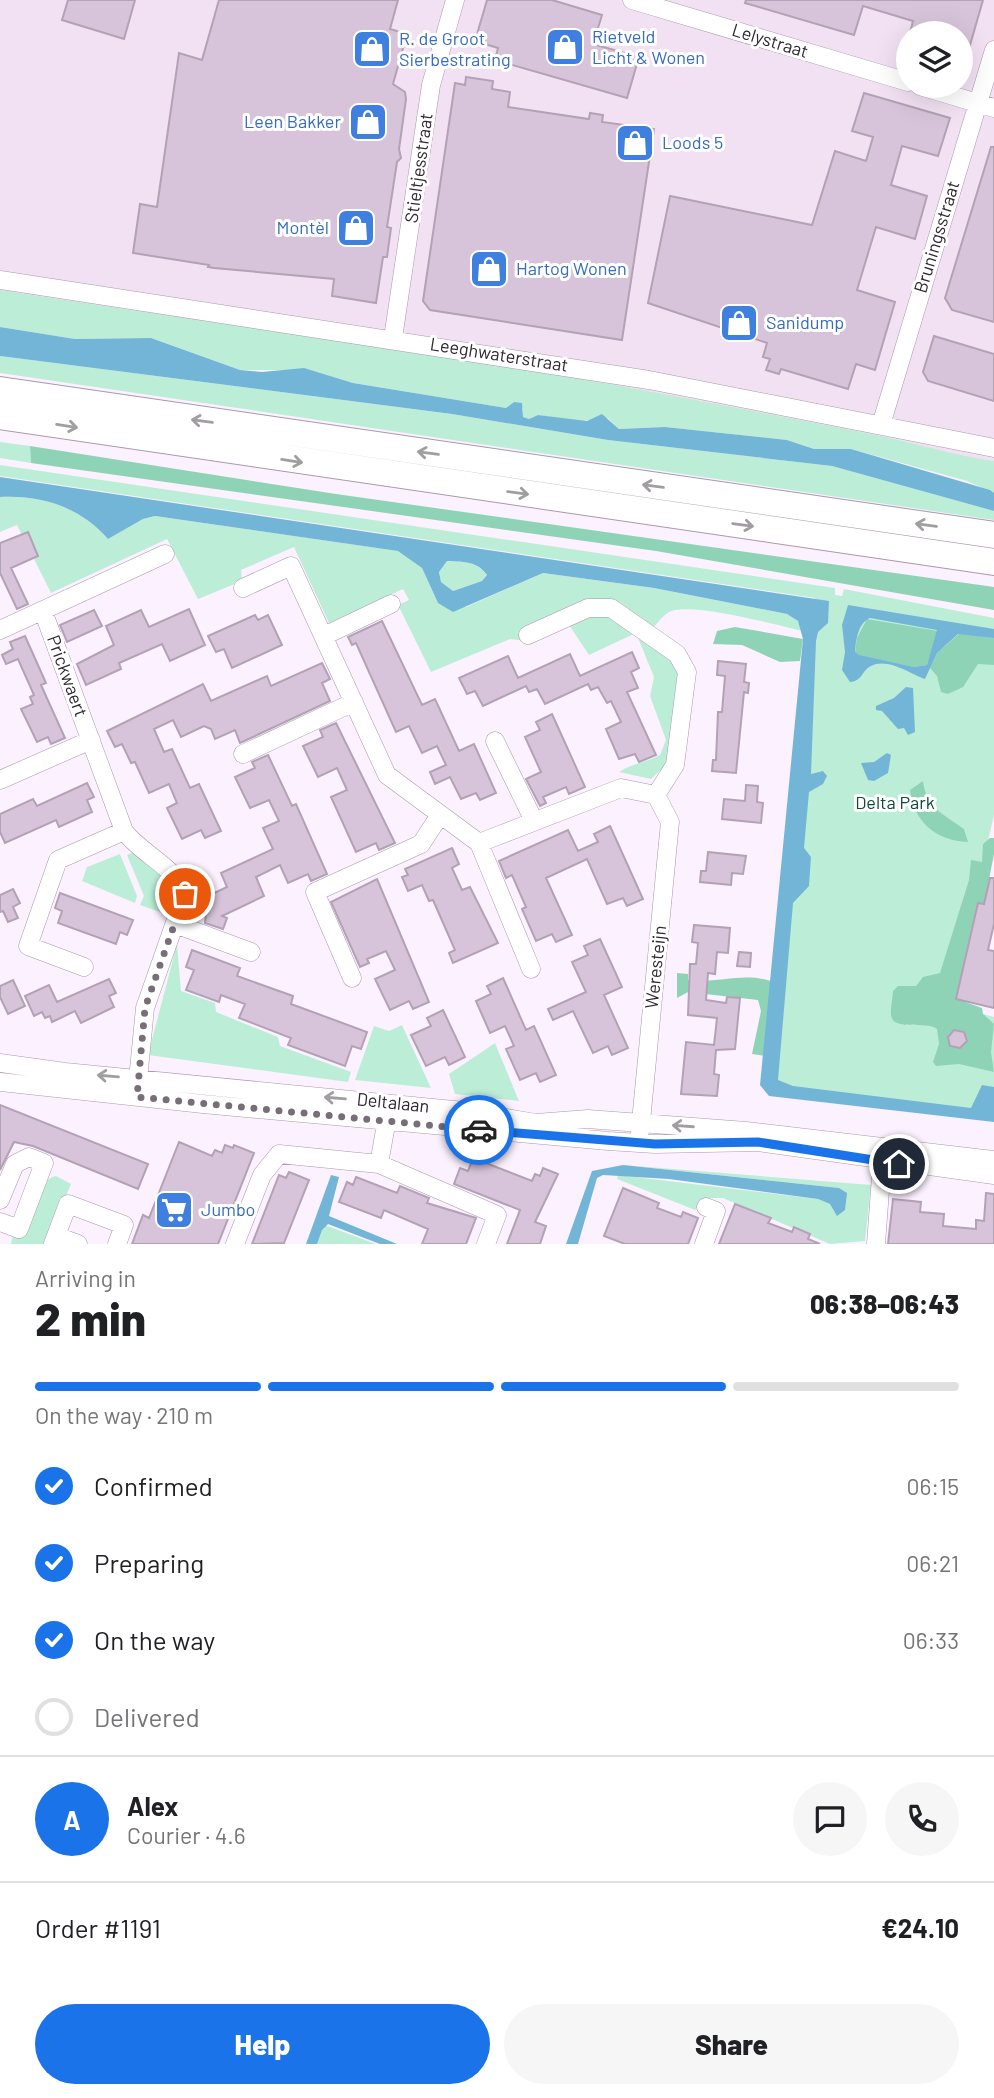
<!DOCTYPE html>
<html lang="en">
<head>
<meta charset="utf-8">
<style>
	:root { --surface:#fff; --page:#f6f6f6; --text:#202124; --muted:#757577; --line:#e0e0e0; --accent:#1a73e8 }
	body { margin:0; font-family:Barlow,sans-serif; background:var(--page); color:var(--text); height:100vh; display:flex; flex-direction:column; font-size:26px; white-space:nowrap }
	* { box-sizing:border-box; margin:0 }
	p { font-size:23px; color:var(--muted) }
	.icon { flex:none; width:38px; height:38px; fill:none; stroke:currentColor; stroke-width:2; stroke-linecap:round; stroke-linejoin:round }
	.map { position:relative; height:1244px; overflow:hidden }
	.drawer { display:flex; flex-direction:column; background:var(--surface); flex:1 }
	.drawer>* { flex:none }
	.controls { position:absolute; left:896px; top:21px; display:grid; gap:14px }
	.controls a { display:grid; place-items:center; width:77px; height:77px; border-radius:50%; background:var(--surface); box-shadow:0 7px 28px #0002; font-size:35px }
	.pin { position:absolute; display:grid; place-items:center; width:60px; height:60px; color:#fff; margin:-30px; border:4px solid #fff; border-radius:50%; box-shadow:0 2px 7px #0007 }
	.courier { position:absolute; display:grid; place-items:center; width:70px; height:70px; margin:-35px; border:5px solid #1a73e8; border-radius:50%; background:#fff; color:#222; box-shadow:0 2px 9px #0007 }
	.headline em { font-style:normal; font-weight:800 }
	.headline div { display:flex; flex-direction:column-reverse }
	.headline { display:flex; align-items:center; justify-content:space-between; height:119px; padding:0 35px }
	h1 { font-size:46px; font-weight:800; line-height:52px }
	.bar { display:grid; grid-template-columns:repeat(4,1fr); gap:10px 7px; align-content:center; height:84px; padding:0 35px }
	.bar i { height:9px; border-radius:5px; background:var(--line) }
	.bar .selected { background:var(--accent) }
	.bar p { grid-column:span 4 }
	.line { display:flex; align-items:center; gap:18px; padding:0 35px; border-top:2px solid var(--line) }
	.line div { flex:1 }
	.round { display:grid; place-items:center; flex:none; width:74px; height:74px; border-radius:37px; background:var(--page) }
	ol { padding:0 35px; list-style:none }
	li { display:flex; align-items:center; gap:21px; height:77px }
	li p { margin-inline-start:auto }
	li .icon { padding:7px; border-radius:50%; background:var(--accent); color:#fff; stroke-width:4 }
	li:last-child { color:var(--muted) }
	li i { width:38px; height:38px; border:4px solid var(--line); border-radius:50% }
	.primary-button { display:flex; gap:14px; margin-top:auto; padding:14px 35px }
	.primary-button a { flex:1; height:80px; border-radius:42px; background:var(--accent); color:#fff; font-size:28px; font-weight:800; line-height:80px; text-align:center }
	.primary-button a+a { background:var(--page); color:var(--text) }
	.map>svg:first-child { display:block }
</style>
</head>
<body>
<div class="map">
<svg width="994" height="1244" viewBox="0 0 994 1244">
	<rect width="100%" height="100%" fill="#fcf1fe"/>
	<!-- industrial -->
	<path fill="#f2e1f2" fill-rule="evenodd" d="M0 0H994V468L0 303ZM908 33H961V86H908Z"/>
	<!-- green -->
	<path fill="#bceed7" d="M0 290C211 323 422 350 632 388 711 403 791 418 871 434 912 442 952 455 994 461V493L967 481 851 449H814L787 440 665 427 619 429 608 418 581 421 538 415 529 419 523 417V409L514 402 506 408 353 383 310 370H240L151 338 75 339 0 327Z
		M0 356 452 414 608 440 832 466 994 511V520L0 373Z
		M0 442 30 446 31 463 0 458Z
		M0 465 835 588V595L842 596 844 589 994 618V815L950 1005 994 1017V1112L763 1088 815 598 0 476Z
		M0 497C42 495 80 507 108 539L143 519 155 516 399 551 422 568 438 603 466 607 543 573 654 588 787 614 798 621 803 631C773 624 703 605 675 610 665 612 660 620 654 627L610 604 527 641 510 639 431 672 398 605 409 600 403 589 329 623 294 547 241 570 242 581 198 599 167 539 51 593 17 525 0 532Z
		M447 561C464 562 476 561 487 575L482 581 453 591 441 582 439 572Z
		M606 615 615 618 673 658 680 674 668 763 651 779 619 772C631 764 647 762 660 755L666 740 650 696 654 677 636 633 589 655 569 625 593 616Z
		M136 851C161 873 182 880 171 916L140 905 144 896 127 855Z
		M120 854 137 896 135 903 82 881 87 867Z
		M177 944 181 991 215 1003 216 1012 278 1037 280 1046 351 1072 348 1082 148 1055Z
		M402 1025 431 1088 355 1080 374 1026 389 1031Z
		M495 1043 519 1101 455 1094 449 1074Z
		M623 1165 871 1185 865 1241 830 1244 723 1198H705L695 1210 617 1179 618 1175 818 1199 830 1204 839 1188Z
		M56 1176 71 1184 45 1244H11C15 1224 34 1181 56 1176Z
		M322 1224 376 1244H314Z"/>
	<!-- forest -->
	<path fill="#8ed3b5" d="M30 446 336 494 994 587V610L656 551 31 463Z
		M867 619 938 631 927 665 914 667 859 656 855 652 857 638Z
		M735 627 803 639 800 661 780 662 742 645 713 644 717 631Z
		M960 633 994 638V665L978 664 963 687 948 694 941 692 937 676 930 668 937 653Z
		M923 781C926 808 945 815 964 829L968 842C936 841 913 821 910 790Z
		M990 838H994V854L965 1002 982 1008 983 1014 994 1024 991 1052 994 1072 959 1064 936 1066 933 1062 939 1044 937 1029C925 1020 893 1032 891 1015 890 1008 893 998 893 991L898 986H916L923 977 940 973 969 880 971 860 982 862 983 844Z
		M677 973 688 974V980C717 984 742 972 771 981L765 1056 752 1054 761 1011 758 1000 688 992 677 998Z"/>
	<!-- water -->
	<path fill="#73b5d7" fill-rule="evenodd" d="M0 327 75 339 151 338 240 370 262 372 304 368 353 383 506 408 514 402 522 403 523 417 529 419 538 415 587 421 602 414 619 429 665 427 787 440 814 449H851L990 490 994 493V511L832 466 608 440 452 414 0 356Z
		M0 477 829 601 828 623 818 632 816 641 811 774 823 771 827 776 823 784 809 792 804 848 811 857 809 886 793 903 778 1080 793 1086 971 1108 982 1085 994 1087V1122L769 1096 760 1085 803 639 798 621 787 614 654 588 543 573 453 612 438 603 422 568 398 551 155 516 143 519 108 539C80 507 42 495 0 497ZM447 561C464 562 477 561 487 575L482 581 453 591 441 582 439 572Z
		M848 605 994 629V638L958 634 937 653 925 679C911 674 887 657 871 666 861 671 863 681 850 682L842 670 845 652 842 625ZM870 618 937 630 927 665 914 667 859 655 855 652C856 640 858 623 870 618Z
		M906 687 913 688 915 732 908 735 904 728 898 729 882 711 876 710V706L894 698Z
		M887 753 891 755 888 773 874 781 868 780 861 763 874 762Z
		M623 1165 839 1188 847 1193 845 1210 837 1216 830 1204 818 1199 669 1179 603 1175 597 1178 578 1244H566L592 1171Z
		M331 1175 339 1177 329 1216 397 1244H380L328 1224 322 1230 317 1244H306Z"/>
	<!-- building -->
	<path fill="#d7c4da" stroke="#b3a1b6" stroke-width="2" d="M68 0H135L124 39 62 20Z
		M219 0H398L390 29 407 34 393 84 405 92 406 99 399 149 401 158 397 162 387 227 391 228 387 257H383L376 303 332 296 334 279 214 268 208 267 209 265 133 253 140 204 157 207 179 53 202 60Z
		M487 0H552L602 15 593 44 639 57 627 98 495 60 498 48 475 41Z
		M746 0H983L964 66 961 65V33H910L913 21 863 6 854 35 745 3Z
		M466 77 493 81 492 89 510 92 508 107 589 119 590 113 603 115 602 122 654 129 622 340 430 310 423 301 455 83 465 85Z
		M864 93 950 118 938 156 902 146 891 185 927 196 915 239 876 227 857 290 895 302 875 370 856 364 848 389 781 369 779 374 766 370 770 359 763 357 767 343 648 303 670 196 812 225 835 151 866 161 873 137 852 131Z
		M991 147H994V322L952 310 945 298Z
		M934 336 994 354V401L928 381 923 372Z
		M28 532 38 556 11 568 28 604 17 609 0 573V543Z
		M189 609 205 645 170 661 162 644 119 663 121 669 86 685 77 664 114 645 106 626 141 610 149 627Z
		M94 610 102 626 67 642 60 625Z
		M255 615 258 620 268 615 282 645 232 668 224 649 216 652 208 636Z
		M382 621 422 705 435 699 459 751 474 744 496 793 480 800 476 793 461 799 450 777 435 784 430 772 446 765 437 746 422 753 409 726 396 732 356 643 352 645 348 637Z
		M25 636 46 683 41 685 65 738 51 744 48 737 37 742 21 709 33 704 30 697 34 695 18 659 6 664 2 655 13 649 10 642Z
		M632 652 639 668 631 672 638 688 627 692 656 755 639 762 635 754 619 759 606 729 621 722 611 701 607 703 598 687 591 690 588 684 545 704 537 689 529 692 526 686 483 706 475 691 467 694 459 678 508 656 518 678 570 654 580 676Z
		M718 661 746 664 744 682 749 683 748 693 744 692 736 773 712 771 713 760H716L718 712H722L725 676 717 675Z
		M322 663 330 679 322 683 330 701 240 743 235 730 215 739 211 729 204 726 181 737 173 720 154 729 164 752 172 749 190 788 199 784 221 831 205 838 201 830 182 839 167 808 177 803 169 784 149 793 135 762 131 763 122 744 115 747 107 731 203 684 211 701 267 676 271 686Z
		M552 714 585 787 569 794 566 787 543 797 546 803 540 806 526 779 541 772 525 737 540 730 536 722Z
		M336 723 395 843 379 850 376 843 356 852 331 797 347 790 337 768 318 777 303 746 323 737 320 730Z
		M268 755 292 806 296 804 327 874 311 881 308 874 288 883 280 865 256 877 264 896 222 916 227 918 223 929 205 923 207 906 203 905 206 897 227 887 221 873 273 849 263 828 279 821 269 800 250 808 235 777 255 768 252 762Z
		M87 783 94 797 87 800 92 812 59 827 56 820 5 843 0 832V814L33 799 37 806Z
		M746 785 758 786 757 802 763 803 761 823 722 819 724 799 745 801Z
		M610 826 643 899 627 906 623 898 607 904 587 859 546 878 572 935 556 942 552 934 536 941 522 909 526 907 512 875 506 878 499 861 568 830 578 851 598 842 594 834Z
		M452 848 459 864 452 868 462 890 470 887 498 943 453 963 449 953 455 950 433 900 429 901 422 885 408 891 402 877 408 875 405 869Z
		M708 852 746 856 743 874 732 873 731 885 700 882 701 871H706Z
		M990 878H994V924L988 950 994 951V1008L956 999 978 903 984 904Z
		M377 879 429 1002 413 1009 409 1001 390 1010 375 979 395 970 386 951 367 959 369 963 360 967 331 902Z
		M13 889 20 903 13 907 18 918 8 922 3 911 0 912V895Z
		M60 893 133 920 127 935 120 932 116 944 58 923 62 911 55 908Z
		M694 925 730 928 728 953 717 952 715 974 708 973 706 1000 726 1003 727 997 740 998 735 1049 716 1050 714 1074 719 1075 717 1096 681 1094 686 1042 714 1045 717 1018 688 1015 690 964H696L698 943 692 942Z
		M600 939 622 987 604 995 628 1048 612 1055 608 1046 593 1053 573 1011 553 1020 548 1009 586 992 572 962 588 955 584 946Z
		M192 950 240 968 237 976 293 996 291 1004 367 1032 361 1049 352 1046 345 1066 288 1045 291 1038 239 1018 245 1004 221 995 219 1002 186 990 194 970 186 967Z
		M739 952 751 953 750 967 737 966Z
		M503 978 526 1030 534 1026 556 1075 540 1082 536 1073 520 1080 506 1049 514 1046 505 1026 490 1033 476 1001 491 994 487 986Z
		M109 979 116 993 109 996 114 1007 81 1023 75 1011 52 1022 50 1016 45 1018 42 1012 34 1016 25 996 49 985 57 1002Z
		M13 980 25 1006 8 1014 0 997V986Z
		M443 1010 465 1057 449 1065 445 1057 426 1066 411 1035 431 1026 427 1018Z
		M954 1030 964 1032 967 1041 960 1048 950 1046 948 1037Z
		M0 1105 148 1164 138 1189 33 1146 14 1142 0 1170Z
		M179 1142 212 1156 215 1150 222 1153 225 1145 233 1148 234 1145 254 1153 218 1244H132L143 1215 149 1218Z
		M473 1158 532 1181 535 1174 540 1176 543 1168 558 1174 535 1222 546 1226 540 1244H507L520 1210 454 1184 460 1168 468 1171Z
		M289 1172 309 1180 284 1243 252 1244 279 1175 286 1178Z
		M356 1177 397 1193 400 1186 429 1198 427 1203 476 1218 466 1244H422L428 1229 384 1210 381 1218 339 1202 347 1182 353 1185Z
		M623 1188 659 1203 657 1208 681 1217 683 1212 698 1218 688 1244H625L604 1236Z
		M986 1193 994 1194V1244H888L893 1199 921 1202 920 1212 944 1214 943 1226 976 1229V1220L984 1221Z
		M735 1204 771 1218 768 1223 792 1232 794 1227 810 1234 808 1239 820 1244H719Z"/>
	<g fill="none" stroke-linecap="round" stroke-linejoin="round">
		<defs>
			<path id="minor" d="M632 0 908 82
				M920 86 994 108
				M0 280 649 380 994 448
				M393 338 431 85 455 0
				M881 425 994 50
				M243 588 291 566 387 775 479 843 621 788 656 795 670 822 640 1132
				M43 611 124 831C141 854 176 867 185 894L145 1008 137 1090
				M0 630 165 554
				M528 635 588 608H611L677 654 687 672 675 765 656 795
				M324 636 391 604
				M495 741 534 821
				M243 754 354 702
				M0 780 91 740
				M479 843 531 969
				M175 924 251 952
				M84 967 28 946 58 860 124 831
				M352 978 315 892 421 844 440 815
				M0 1063 65 1072 464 1111 536 1123 588 1119 746 1131 994 1160
				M0 1082 203 1104 608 1141 655 1144 758 1142 994 1175
				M379 1164 388 1113
				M0 1200 15 1164 29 1157 44 1163 19 1229 0 1222
				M56 1236 78 1244
				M53 1244 68 1204 124 1225 117 1244
				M235 1244 262 1175 279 1154 379 1164 497 1215 486 1244
				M704 1244 716 1211 706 1207
				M876 1244 883 1150"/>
			<path id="highway" d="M0 390 994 535
				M0 416 994 562"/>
		</defs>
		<!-- minor casing -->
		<use href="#minor" stroke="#ab98ae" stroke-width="19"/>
		<!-- highway casing -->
		<use href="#highway" stroke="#ab98ae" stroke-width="28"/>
		<!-- minor -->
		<use href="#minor" stroke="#fff" stroke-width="18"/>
		<!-- highway -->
		<use href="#highway" stroke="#fff" stroke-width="26"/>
	</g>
	<!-- one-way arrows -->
	<defs><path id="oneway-shaft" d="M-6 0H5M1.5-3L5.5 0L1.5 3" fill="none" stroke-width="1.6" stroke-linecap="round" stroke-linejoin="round" transform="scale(1.75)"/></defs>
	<g stroke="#a19ea2">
		<use href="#oneway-shaft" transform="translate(202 421) rotate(-172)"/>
		<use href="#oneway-shaft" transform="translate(67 426) rotate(9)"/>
		<use href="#oneway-shaft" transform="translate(428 453) rotate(-172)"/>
		<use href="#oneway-shaft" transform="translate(292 461) rotate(9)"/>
		<use href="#oneway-shaft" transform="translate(653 486) rotate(-172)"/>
		<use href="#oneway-shaft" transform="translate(518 493) rotate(8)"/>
		<use href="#oneway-shaft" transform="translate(743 525) rotate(8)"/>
		<use href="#oneway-shaft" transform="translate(926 525) rotate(-172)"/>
		<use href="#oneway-shaft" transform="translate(108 1076) rotate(-175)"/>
		<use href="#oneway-shaft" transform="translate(335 1098) rotate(-175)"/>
		<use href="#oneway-shaft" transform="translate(683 1126) rotate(-176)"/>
	</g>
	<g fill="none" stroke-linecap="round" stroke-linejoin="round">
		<!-- done -->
		<path stroke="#776e78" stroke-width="7" stroke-dasharray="0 12.6" d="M185 894 145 1008 137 1097 479 1130"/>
		<!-- route -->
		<path stroke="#1a73e8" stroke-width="9" d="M479 1130 655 1144 758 1142 899 1164"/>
	</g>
	<!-- icons -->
	<defs>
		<symbol id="shop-square" viewBox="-11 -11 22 22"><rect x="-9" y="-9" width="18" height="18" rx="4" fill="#3f7fe0" stroke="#fff"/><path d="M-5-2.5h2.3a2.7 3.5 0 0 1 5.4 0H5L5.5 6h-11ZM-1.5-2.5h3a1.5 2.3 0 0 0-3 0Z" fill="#fff"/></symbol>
		<symbol id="supermarket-square" viewBox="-11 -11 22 22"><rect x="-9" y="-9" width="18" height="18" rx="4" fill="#3f7fe0" stroke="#fff"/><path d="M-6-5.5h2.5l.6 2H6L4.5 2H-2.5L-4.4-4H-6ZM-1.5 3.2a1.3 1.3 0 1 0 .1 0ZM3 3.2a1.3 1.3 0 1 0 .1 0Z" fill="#fff"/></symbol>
	</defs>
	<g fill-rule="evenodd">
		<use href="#shop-square" x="543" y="25" width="44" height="44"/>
		<use href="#shop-square" x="350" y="27" width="44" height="44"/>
		<use href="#shop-square" x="346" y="100" width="44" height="44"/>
		<use href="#shop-square" x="613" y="121" width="44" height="44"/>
		<use href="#shop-square" x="334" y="206" width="44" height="44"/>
		<use href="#shop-square" x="467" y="247" width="44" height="44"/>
		<use href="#shop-square" x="717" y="301" width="44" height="44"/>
		<use href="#supermarket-square" x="152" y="1188" width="44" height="44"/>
	</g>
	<g text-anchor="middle" stroke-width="6" stroke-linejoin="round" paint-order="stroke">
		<!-- shop labels -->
		<g font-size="18" fill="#366cbe" stroke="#fff" text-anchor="start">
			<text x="592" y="43">Rietveld<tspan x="592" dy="21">Licht &amp; Wonen</tspan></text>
			<text x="399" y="45">R. de Groot<tspan x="399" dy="21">Sierbestrating</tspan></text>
			<text x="341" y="128" text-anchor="end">Leen Bakker</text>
			<text x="662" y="149">Loods 5</text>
			<text x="329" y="234" text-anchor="end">Montèl</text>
			<text x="516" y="275">Hartog Wonen</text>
			<text x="766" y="329">Sanidump</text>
			<text x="201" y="1216">Jumbo</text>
		</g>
		<!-- street labels -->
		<g font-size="18" fill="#2f2830" stroke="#fff">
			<text transform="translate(770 41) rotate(17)" y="6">Lelystraat</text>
			<text transform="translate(419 168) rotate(-82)" y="6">Stieltjesstraat</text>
			<text transform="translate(937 237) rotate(-73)" y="6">Bruningsstraat</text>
			<text transform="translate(499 355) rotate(9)" y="6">Leeghwaterstraat</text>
			<text transform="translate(67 676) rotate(70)" y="6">Prickwaert</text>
			<text transform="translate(656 967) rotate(-84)" y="6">Weresteijn</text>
			<text transform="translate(393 1103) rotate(6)" y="6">Deltalaan</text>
		</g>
		<!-- park labels -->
		<g font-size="18" fill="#104935" stroke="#fff">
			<text x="895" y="809">Delta Park</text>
		</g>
	</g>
</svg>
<div class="controls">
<a><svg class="icon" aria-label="layers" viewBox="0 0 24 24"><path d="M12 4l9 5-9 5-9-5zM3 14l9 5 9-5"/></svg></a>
</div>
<div class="pin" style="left:185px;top:894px;background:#ea580c"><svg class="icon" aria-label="bag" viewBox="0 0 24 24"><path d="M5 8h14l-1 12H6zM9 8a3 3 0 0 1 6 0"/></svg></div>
<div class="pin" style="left:899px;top:1164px;background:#1f2937"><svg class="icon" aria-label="home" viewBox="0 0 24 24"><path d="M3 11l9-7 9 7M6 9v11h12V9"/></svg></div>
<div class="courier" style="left:479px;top:1130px"><svg class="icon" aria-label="car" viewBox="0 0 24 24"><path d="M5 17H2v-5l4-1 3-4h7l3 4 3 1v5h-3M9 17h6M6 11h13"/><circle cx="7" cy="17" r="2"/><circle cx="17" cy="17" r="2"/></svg></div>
</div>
<section class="drawer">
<div class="headline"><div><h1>2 min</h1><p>Arriving in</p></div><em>06:38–06:43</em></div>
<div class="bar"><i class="selected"></i><i class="selected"></i><i class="selected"></i><i></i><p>On the way · 210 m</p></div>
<ol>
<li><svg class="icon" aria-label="check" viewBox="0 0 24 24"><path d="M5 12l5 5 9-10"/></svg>Confirmed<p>06:15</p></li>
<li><svg class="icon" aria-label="check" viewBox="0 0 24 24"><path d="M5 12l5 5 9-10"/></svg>Preparing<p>06:21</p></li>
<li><svg class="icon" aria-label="check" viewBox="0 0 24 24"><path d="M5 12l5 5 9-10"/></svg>On the way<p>06:33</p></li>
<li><i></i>Delivered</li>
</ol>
<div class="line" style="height:126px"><b class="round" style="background:var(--accent);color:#fff">A</b><div><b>Alex</b><p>Courier · 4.6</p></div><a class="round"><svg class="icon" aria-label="chat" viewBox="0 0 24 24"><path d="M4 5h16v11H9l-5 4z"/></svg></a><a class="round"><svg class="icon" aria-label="phone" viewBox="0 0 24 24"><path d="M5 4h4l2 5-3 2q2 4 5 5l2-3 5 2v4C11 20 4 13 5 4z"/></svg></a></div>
<div class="line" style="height:91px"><div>Order #1191</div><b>€24.10</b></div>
<div class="primary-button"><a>Help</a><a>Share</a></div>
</section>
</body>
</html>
